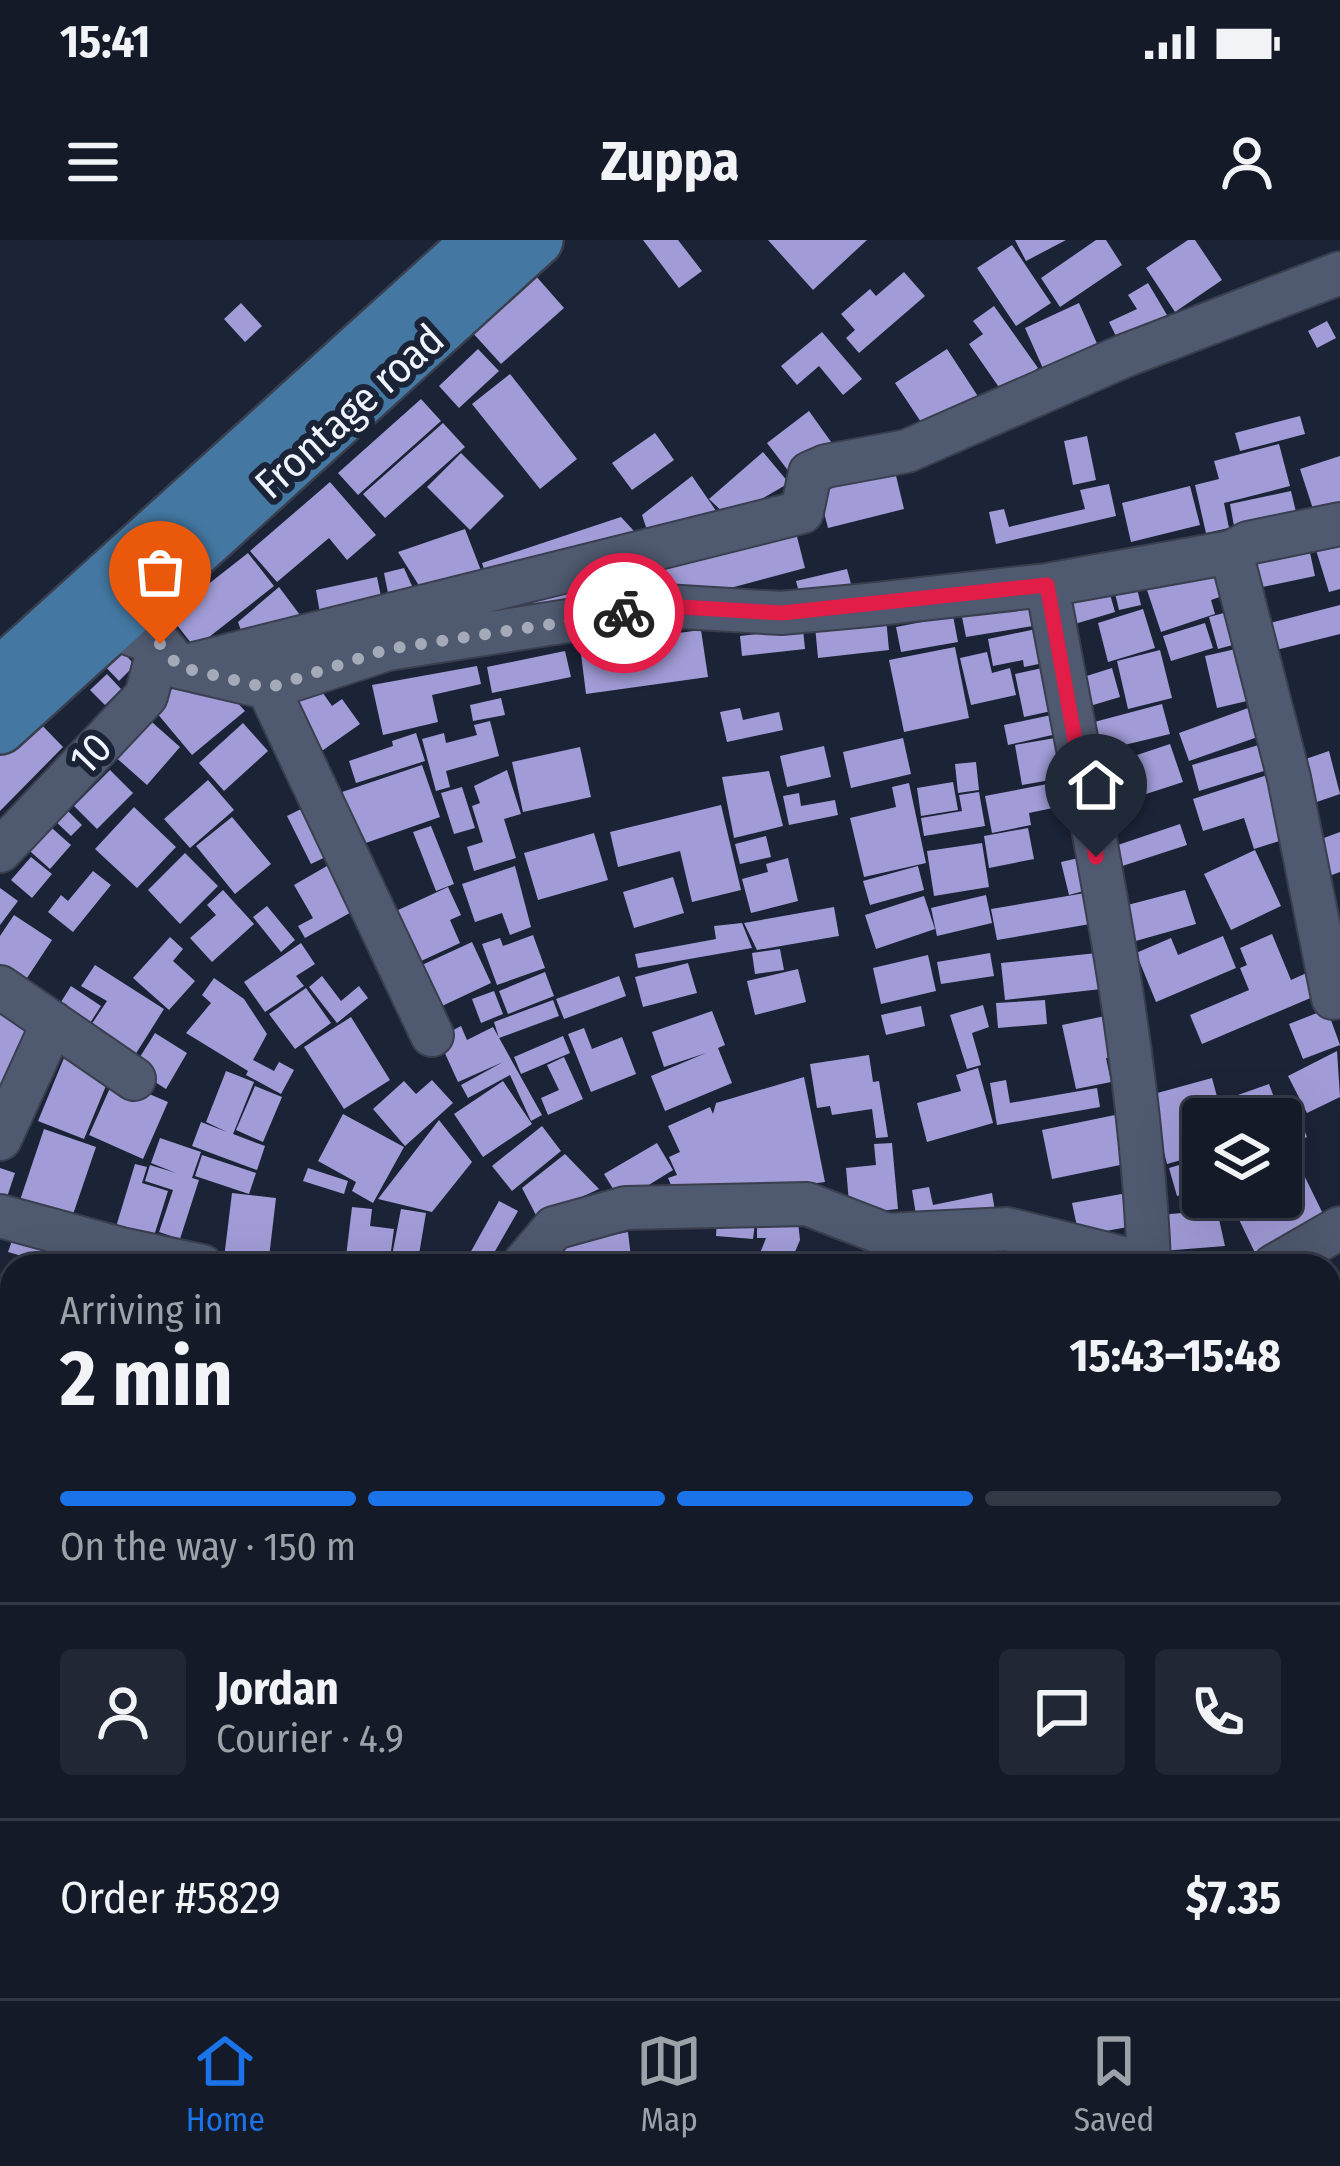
<!DOCTYPE html>
<html lang="en">
<head>
<meta charset="utf-8">
<style>
	:root { --surface:#141a28; --page:#212734; --text:#f1f3f6; --muted:#9da1a8; --line:#333845; --accent:#1a73e8 }
	body { margin:0; font-family:"Fira Sans Condensed",sans-serif; background:var(--page); color:var(--text); height:100vh; display:flex; flex-direction:column; font-size:45px; white-space:nowrap }
	* { box-sizing:border-box; margin:0 }
	p { font-size:39px; color:var(--muted) }
	.icon { flex:none; width:66px; height:66px; fill:none; stroke:currentColor; stroke-width:2; stroke-linecap:round; stroke-linejoin:round }
	.map { position:relative; flex:1; overflow:hidden }
	.drawer { position:absolute; left:0px; top:1014px; width:1341px; height:744px; display:flex; flex-direction:column; background:var(--surface); border-radius:36px 36px 0 0; box-shadow:0 12px 48px #0002,0 0 0 3px var(--line) }
	.drawer>* { flex:none }
	.fabs { position:absolute; left:1182px; top:858px; display:grid; gap:24px }
	.fabs a { display:grid; place-items:center; width:120px; height:120px; border-radius:12px; background:var(--surface); box-shadow:0 12px 48px #0002,0 0 0 3px var(--line); font-size:60px }
	.pin { position:absolute; display:grid; place-items:center; width:102px; height:102px; color:#fff; margin:-123px -51px; border-radius:50% 50% 50% 0; rotate:-45deg; box-shadow:0 0 12px #0007 }
	.pin .icon { rotate:45deg }
	.courier { position:absolute; display:grid; place-items:center; width:120px; height:120px; margin:-60px; border:9px solid #e11d48; border-radius:50%; background:#fff; color:#222; box-shadow:0 3px 15px #0007 }
	.overview em { font-style:normal; font-weight:700 }
	.overview div { display:flex; flex-direction:column-reverse }
	.overview { display:flex; align-items:center; justify-content:space-between; height:204px; padding:0 60px }
	h1 { font-size:78px; font-weight:700; line-height:90px }
	.bar { display:grid; grid-template-columns:repeat(4,1fr); gap:18px 12px; align-content:center; height:144px; padding:0 60px }
	.bar i { height:15px; border-radius:9px; background:var(--line) }
	.bar .active { background:var(--accent) }
	.bar p { grid-column:span 4 }
	.line { display:flex; align-items:center; gap:30px; padding:0 60px; border-top:3px solid var(--line) }
	.line div { flex:1 }
	.round { display:grid; place-items:center; flex:none; width:126px; height:126px; border-radius:12px; background:var(--page) }
	.status { display:flex; justify-content:space-between; align-items:center; height:84px; padding:0 60px; background:var(--surface); direction:ltr }
	.status svg { height:33px; fill:currentColor }
	header { display:flex; justify-content:space-between; align-items:center; height:156px; padding:0 60px; background:var(--surface); font-size:54px; font-weight:700 }
	.dock { display:flex; justify-content:space-around; align-items:center; height:168px; border-top:3px solid var(--line); background:var(--surface); font-size:33px; color:var(--muted) }
	.dock a { display:grid; justify-items:center; gap:6px }
	.dock .active { color:var(--accent) }
	.map>svg:first-child { display:block }
</style>
</head>
<body>
<div class="status"><b>15:41</b><svg viewBox="0 0 49 12"><path d="M0 12V9h3v3zM5 12V6h3v6zM10 12V3h3v9zM15 12V0h3v12zM26 1h20v11H26zM47 4h2v5h-2z"/></svg></div>
<header><svg class="icon" aria-label="menu" viewBox="0 0 24 24"><path d="M4 6h16M4 12h16M4 18h16"/></svg>Zuppa<svg class="icon" aria-label="person" viewBox="0 0 24 24"><circle cx="12" cy="8" r="4"/><path d="M4 21q1-7 8-7t8 7"/></svg></header>
<div class="map">
<svg width="1340" height="1758" viewBox="0 0 1340 1758">
	<rect width="100%" height="100%" fill="#1b2336"/>
	<!-- building -->
	<path fill="#a19cd7" d="M643 0H678L702 31 679 48Z
		M768 0H867L813 50Z
		M1015 0H1066L1026 21Z
		M1096 0H1106L1122 25 1060 67 1041 38Z
		M1188 0H1195L1222 40 1175 72 1146 28Z
		M1012 5 1051 63 1016 86 977 28Z
		M904 32 925 56 859 113 846 98 855 90 841 74 870 49 876 56Z
		M535 35 564 68 501 124 471 91Z
		M1148 43 1167 75 1118 100 1109 82 1137 69 1128 55Z
		M241 63 262 86 245 102 224 79Z
		M1079 63 1099 108 1045 133 1025 88Z
		M994 66 1038 128 1003 153 969 104 983 94 973 81Z
		M1327 81 1336 98 1317 108 1308 91Z
		M822 92 862 139 843 155 819 126 797 145 781 126Z
		M478 109 499 131 459 168 439 146Z
		M947 109 983 164 931 197 895 143Z
		M510 134 577 219 540 249 472 164Z
		M421 159 441 181 358 255 338 233Z
		M809 171 834 206 793 237 767 203Z
		M1300 176 1305 194 1240 211 1235 193Z
		M443 183 465 207 385 278 363 254Z
		M655 193 674 220 632 250 612 223Z
		M1087 196 1096 240 1073 245 1064 201Z
		M1279 204 1290 246 1224 263 1229 288 1206 293 1195 245 1219 239 1214 221Z
		M763 212 789 243 729 278 709 259Z
		M461 213 504 256 470 290 427 247Z
		M1340 216V263L1314 272 1300 229Z
		M892 219 904 269 828 288 815 238Z
		M692 236 721 278 650 299 642 275Z
		M330 242 376 295 347 320 329 298 277 342 250 311Z
		M1109 244 1116 276 996 304 989 272 1004 269 1009 287 1085 269 1080 250Z
		M1190 246 1200 285 1131 302 1122 263Z
		M1291 251 1296 272 1234 286 1230 264Z
		M621 277 645 303 489 344 482 323Z
		M794 285 805 328 674 363 667 339 596 358 591 340Z
		M465 289 485 341 428 360 398 312Z
		M1340 304V349L1329 352 1316 310Z
		M1309 308 1315 336 1248 350 1243 323Z
		M248 313 274 346 195 408 169 375Z
		M1226 319 1237 351 1211 360 1215 374 1161 392 1146 347Z
		M404 328 417 357 390 363 384 333Z
		M847 329 851 344 800 356 796 341Z
		M377 337 383 366 321 379 316 350Z
		M1135 340 1141 365 1119 370 1113 345Z
		M581 344 585 370 488 386 484 360Z
		M279 347 300 375H311L246 405 238 382Z
		M1108 347 1115 372 1068 386 1062 361Z
		M1036 365 1039 385 966 397 962 377Z
		M1340 365V394L1272 411 1266 384Z
		M1242 368 1251 400 1218 409 1209 377Z
		M1143 369 1155 408 1108 422 1098 383Z
		M953 376 958 402 901 412 896 387Z
		M886 378 889 410 818 418 815 386Z
		M1205 383 1213 408 1171 421 1163 396Z
		M1041 388 1048 422 1024 427 1023 420 993 426 988 399Z
		M803 389 805 409 742 416 740 396Z
		M701 390 708 437 586 454 580 406Z
		M115 404 135 425 119 441 99 420Z
		M1253 405 1264 457 1217 468 1205 416Z
		M955 407 969 478 904 492 889 420Z
		M1160 410 1172 458 1128 469 1117 421Z
		M565 411 571 437 492 453 487 427Z
		M987 412 992 433 1010 428 1016 455 971 465 960 418Z
		M477 426 481 444 432 455 438 482 383 495 372 445Z
		M1047 427 1056 470 1024 477 1015 434Z
		M1112 428 1120 457 1083 468 1077 439Z
		M107 434 121 449 105 465 90 450Z
		M185 439 223 447 245 471 192 515 151 466Z
		M318 446 332 466 342 459 360 484 319 513 288 467Z
		M501 458 505 475 473 481 470 465Z
		M1262 463 1272 492 1189 521 1179 493Z
		M1162 464 1170 494 1091 513 1083 485Z
		M740 468 743 480 779 472 783 490 727 502 720 472Z
		M1056 474 1061 493 1008 505 1004 485Z
		M145 476 180 507 147 545 112 514Z
		M34 477 63 507 0 571V511Z
		M490 481 499 516 446 531 450 547 436 551 422 499 444 493 446 503 477 495 474 485Z
		M243 483 268 511 224 551 199 523Z
		M416 493 425 521 356 543 349 521 393 506 392 501Z
		M1061 497 1068 537 1022 545 1015 505Z
		M903 498 911 534 851 548 843 512Z
		M1272 501 1280 526 1199 551 1192 525Z
		M1170 504 1183 542 1143 555 1131 517Z
		M824 506 831 537 787 547 780 516Z
		M580 507 591 557 523 572 512 522Z
		M1329 511 1340 554 1308 565 1294 523Z
		M976 522 979 550 958 553 955 524Z
		M422 525 440 577 360 605 342 552Z
		M110 530 133 553 97 589 74 566Z
		M507 530 521 574 504 579 516 618 474 631 467 607 483 602 472 566 480 563 474 546Z
		M769 531 783 586 734 598 722 537Z
		M1277 532 1298 595 1254 609 1244 578 1203 591 1193 559Z
		M208 540 234 570 190 608 164 579Z
		M1063 541 1067 565 1029 573 1031 585 992 593 985 556Z
		M953 542 958 570 921 576 917 548Z
		M909 543 926 623 864 637 850 578 896 567 892 547Z
		M462 547 475 588 454 594 441 553Z
		M979 552 985 586 924 596 921 578 962 571 959 555Z
		M799 553 801 566 835 560 838 575 789 585 783 556Z
		M315 562 340 610 311 624 287 576Z
		M62 565 82 585 71 596 51 577Z
		M721 565 741 650 692 662 680 611 618 627 610 592Z
		M134 567 176 607 137 648 95 609Z
		M232 577 271 624 235 654 196 606Z
		M44 581 71 605 50 629 23 605Z
		M1180 584 1187 605 1113 629 1106 609Z
		M431 586 454 644 436 651 413 592Z
		M1028 588 1034 619 989 628 984 596Z
		M1340 592V632L1318 640 1305 605Z
		M594 593 608 640 538 660 524 613Z
		M766 596 771 617 740 624 735 604Z
		M982 603 989 647 934 656 927 611Z
		M1255 610 1281 666 1231 690 1204 634Z
		M185 613 218 646 180 684 148 650Z
		M31 617 52 634 32 658 11 640Z
		M1083 617 1091 649 1069 655 1061 622Z
		M788 618 798 661 751 673 742 639 768 632 766 624Z
		M339 619 364 665 305 698 298 686 313 678 294 645Z
		M515 626 531 687 510 695 502 673 475 682 462 644Z
		M918 626 924 650 870 665 863 641Z
		M93 631 111 645 73 692 48 672 61 655 68 661Z
		M673 637 684 673 634 688 623 652Z
		M448 647 461 675 450 680 460 703 406 728 383 677Z
		M0 648 18 661 0 685Z
		M223 650 254 684 212 722 190 698 216 675 207 665Z
		M1185 650 1196 684 1125 704 1116 668Z
		M1091 652 1096 683 997 700 991 669Z
		M986 655 992 683 937 696 931 668Z
		M924 656 935 689 876 709 865 675Z
		M267 666 295 700 281 712 253 677Z
		M834 667 839 696 757 710 744 683Z
		M14 675 52 700 25 741 0 724V696Z
		M742 683 752 708 638 728 635 714 716 699 714 686Z
		M1272 694 1291 740 1320 727 1327 751 1202 804 1190 775 1249 750 1240 728 1247 725 1240 708Z
		M533 695 545 728 497 745 482 704 500 698 503 706Z
		M1223 696 1236 728 1156 762 1136 713 1171 698 1178 715Z
		M170 697 183 709 173 721 195 741 169 770 133 738Z
		M472 702 491 743 442 766 422 725Z
		M301 703 315 724 296 736 304 746 265 772 244 742Z
		M780 709 784 730 755 734 752 713Z
		M990 713 994 736 941 744 937 722Z
		M1097 713 1101 749 1005 760 1001 723Z
		M928 715 936 751 881 764 873 728Z
		M688 723 697 753 643 767 635 737Z
		M95 725 164 769 130 823 91 785 107 761 81 746Z
		M798 729 806 762 755 775 747 741Z
		M545 732 554 756 508 774 499 751Z
		M322 736 341 761 359 746 368 758 337 783 309 747Z
		M619 736 626 756 564 779 556 759Z
		M214 738 244 759 267 794 253 820 274 831 279 822 294 830 281 854 246 835 248 831 186 793 211 763 202 755Z
		M71 746 101 766 81 797 51 778Z
		M306 748 331 783 295 809 269 774Z
		M494 751 503 774 481 783 472 759Z
		M553 760 559 776 499 798 494 782Z
		M1045 760 1047 784 998 788 996 763Z
		M983 765 989 787 972 793 981 825 967 829 950 775Z
		M921 766 925 786 886 795 881 775Z
		M0 768 41 788 0 859Z
		M1327 769 1340 805 1303 819 1289 784Z
		M712 771 725 805 718 808 732 843 665 871 651 836 706 813 664 827 652 792Z
		M1105 776 1114 817 1106 818 1111 842 1076 849 1062 785Z
		M351 777 390 840 344 869 304 807Z
		M461 786 467 800 493 787 542 875 531 881 510 835 468 858 461 845 503 822 458 842 438 798Z
		M584 788 592 809 622 797 636 834 591 852 568 794Z
		M155 793 187 813 166 849 133 828Z
		M563 796 570 813 521 834 514 817Z
		M1337 811 1340 857 1307 873 1288 836Z
		M869 815 873 842 879 841 888 897 876 898 872 869 832 875 830 866 817 868 810 824Z
		M564 817 583 859 548 875 541 858 559 850 547 825Z
		M64 818 110 836 84 899 38 881Z
		M978 828 993 883 927 902 917 863 961 851 956 835Z
		M226 831 254 842 233 894 265 906 257 930 192 906 201 882 227 892 206 882Z
		M804 837 825 942 678 961 668 938 677 935 669 917 680 912 668 886 710 867 713 874 716 863Z
		M1212 838 1223 879H1203V914L1167 924 1150 855Z
		M114 839 168 862 143 919 89 895Z
		M432 840 453 863 405 906 373 869 404 841 416 854Z
		M1006 840 1010 863 1097 848 1100 867 997 885 990 843Z
		M503 841 532 884 483 917 454 874Z
		M1269 844 1281 876 1227 879 1221 861Z
		M255 846 282 857 263 902 236 890Z
		M1297 872 1307 897 1281 908V879Z
		M343 874 404 907 373 963 352 951 356 942 318 921Z
		M1115 875 1125 924 1052 939 1042 890Z
		M439 880 472 922 432 972 378 959Z
		M542 886 561 911 512 951 492 926Z
		M44 889 96 907 68 989 16 972Z
		M160 898 201 912 192 938 199 940 180 999 159 992 173 950 145 941 150 925 176 933 151 923Z
		M657 903 673 930 621 962 604 934Z
		M892 903 898 969 850 974 846 928 876 925 874 904Z
		M565 914 599 949 537 977 522 948Z
		M202 915 256 933 249 954 195 936Z
		M1203 918V949L1177 956 1169 928Z
		M135 924 147 927 142 943 168 951 149 1012 112 1000Z
		M0 928 15 933 1 975H0Z
		M308 928 348 941 344 954 303 941Z
		M1303 933 1326 980 1256 1015 1233 967 1254 957H1281V944Z
		M929 947 933 965 992 953 995 971 918 987 912 950Z
		M232 953 276 958 268 1026H223Z
		M1127 953 1133 986 1079 996 1072 963Z
		M499 961 518 971 487 1025 469 1015Z
		M352 967 372 969 370 986 394 989 389 1026 345 1025Z
		M401 969 426 973 417 1026H390Z
		M1217 970 1225 1006 1162 1011 1159 975Z
		M717 979 755 983 753 999 716 996Z
		M798 982 800 1000 789 1026H755L766 998H757V983Z
		M598 987 596 998 628 992 632 1026H533Z
		M15 992 62 1009 56 1026 8 1012Z
		M971 999 1046 1013 1044 1026H966Z
		M905 1016 946 1021V1026H904Z
		M0 1036 12 1040V1075L8 1088 0 1085Z
		M0 1138 12 1141V1227L0 1220Z
		M6 1265 12 1270V1307L0 1322V1272Z
		M1329 1339 1340 1353V1384L1329 1393Z
		M1340 1431V1482L1329 1468V1440Z
		M0 1449 12 1456V1498L0 1518Z
		M3 1534 12 1540V1563L0 1554Z
		M12 1570V1609L0 1623V1598L8 1588 5 1580Z
		M0 1736 17 1746 11 1758H0Z
		M138 1746H199L192 1758H140L133 1754Z
		M267 1746H319L315 1758H264Z
		M339 1746H361L385 1754 384 1758H334Z
		M589 1746H600L605 1756 569 1758Z
		M675 1746H720L723 1750 712 1758H684Z
		M730 1746H774L755 1758H738Z
		M981 1746H992L1013 1758H975Z
		M1075 1746H1125L1116 1758H1085L1073 1749Z
		M1177 1746H1248L1255 1753 1250 1758H1189Z
		M1267 1746H1300L1304 1752 1296 1758H1276Z"/>
	<g fill="none" stroke-linecap="round" stroke-linejoin="round">
		<defs>
			<path id="minor" d="M1231 312 1289 538 1333 758
				M1047 345C1088 569 1140 795 1149 1023
				M100 360 130 394 160 404 179 427 268 448 388 409 664 366 781 373 868 365 1047 345 1231 312 1248 303 1340 284
				M186 426 802 272 810 233 826 226 907 211 1124 116 1340 33
				M268 448 432 795
				M0 611 146 456 160 404
				M0 747 134 839
				M0 899 53 783
				M0 976 121 1009 202 1026
				M522 1026 554 988 626 968 807 964 887 995 1007 989 1155 1026
				M1274 1026 1340 988
				M1329 1117 1340 1123
				M0 1233 12 1239
				M1329 1409 1340 1401
				M1329 1578 1340 1586
				M0 1647 12 1644
				M1032 1746 1054 1758
				M84 1758 85 1755
				M438 1758 445 1746
				M787 1758 802 1746"/>
			<path id="major" d="M0 434 480 0
				M0 488 537 0"/>
		</defs>
		<!-- minor casing -->
		<use href="#minor" stroke="#393f4e" stroke-width="46"/>
		<!-- major casing -->
		<use href="#major" stroke="#393f4e" stroke-width="56"/>
		<!-- minor -->
		<use href="#minor" stroke="#4f596f" stroke-width="42"/>
		<!-- major -->
		<use href="#major" stroke="#4478a2" stroke-width="51"/>
	</g>
	<g fill="none" stroke-linecap="round" stroke-linejoin="round">
		<!-- done -->
		<path stroke="#a4aab8" stroke-width="12" stroke-dasharray="0 21.6" d="M160 404 179 427 268 448 388 409 624 373"/>
		<!-- route -->
		<path stroke="#e11d48" stroke-width="15" d="M624 373 664 366 782 373 1047 345 1096 617"/>
	</g>
	<g text-anchor="middle" stroke-width="12" stroke-linejoin="round" paint-order="stroke">
		<!-- street labels -->
		<g font-size="42" fill="#eef3fe" stroke="#1b2336">
			<text transform="translate(349 171) rotate(-42)" y="15">Frontage road</text>
			<text transform="translate(90 513) rotate(-46)" y="15">10</text>
		</g>
	</g>
</svg>
<div class="fabs">
<a><svg class="icon" aria-label="layers" viewBox="0 0 24 24"><path d="M12 4l9 5-9 5-9-5zM3 14l9 5 9-5"/></svg></a>
</div>
<div class="pin" style="left:160px;top:404px;background:#ea580c"><svg class="icon" aria-label="bag" viewBox="0 0 24 24"><path d="M5 8h14l-1 12H6zM9 8a3 3 0 0 1 6 0"/></svg></div>
<div class="pin" style="left:1096px;top:617px;background:#1f2937"><svg class="icon" aria-label="home" viewBox="0 0 24 24"><path d="M3 11l9-7 9 7M6 9v11h12V9"/></svg></div>
<div class="courier" style="left:624px;top:373px"><svg class="icon" aria-label="bike" viewBox="0 0 24 24"><circle cx="6" cy="16" r="4"/><circle cx="18" cy="16" r="4"/><path d="M6 16l4-8h5l3 8M10 8l3 8H6M13 5h3"/></svg></div>
<section class="drawer">
<div class="overview"><div><h1>2 min</h1><p>Arriving in</p></div><em>15:43–15:48</em></div>
<div class="bar"><i class="active"></i><i class="active"></i><i class="active"></i><i></i><p>On the way · 150 m</p></div>
<div class="line" style="height:216px"><a class="round"><svg class="icon" aria-label="person" viewBox="0 0 24 24"><circle cx="12" cy="8" r="4"/><path d="M4 21q1-7 8-7t8 7"/></svg></a><div><b>Jordan</b><p>Courier · 4.9</p></div><a class="round"><svg class="icon" aria-label="chat" viewBox="0 0 24 24"><path d="M4 5h16v11H9l-5 4z"/></svg></a><a class="round"><svg class="icon" aria-label="phone" viewBox="0 0 24 24"><path d="M5 4h4l2 5-3 2q2 4 5 5l2-3 5 2v4C11 20 4 13 5 4z"/></svg></a></div>
<div class="line" style="height:156px"><div>Order #5829</div><b>$7.35</b></div>
</section>
</div>
<nav class="dock">
<a class="active"><svg class="icon" aria-label="home" viewBox="0 0 24 24"><path d="M3 11l9-7 9 7M6 9v11h12V9"/></svg>Home</a>
<a><svg class="icon" aria-label="map" viewBox="0 0 24 24"><path d="M3 6l6-2 6 2 6-2v14l-6 2-6-2-6 2zM9 4v14M15 6v14"/></svg>Map</a>
<a><svg class="icon" aria-label="saved" viewBox="0 0 24 24"><path d="M7 4h10v16l-5-4-5 4z"/></svg>Saved</a>
</nav>
</body>
</html>
